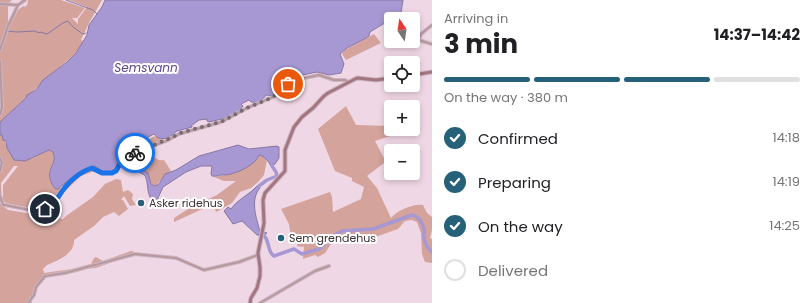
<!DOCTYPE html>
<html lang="en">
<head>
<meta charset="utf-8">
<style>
	:root { --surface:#fff; --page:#f2f2f2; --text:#202124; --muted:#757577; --line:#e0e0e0; --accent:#266179 }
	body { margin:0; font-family:Poppins,sans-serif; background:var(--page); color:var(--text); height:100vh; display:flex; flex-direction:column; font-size:15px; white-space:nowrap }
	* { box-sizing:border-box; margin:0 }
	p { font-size:13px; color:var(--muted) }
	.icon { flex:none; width:22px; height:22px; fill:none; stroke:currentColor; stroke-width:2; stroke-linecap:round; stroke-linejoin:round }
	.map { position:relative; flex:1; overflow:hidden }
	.sheet { display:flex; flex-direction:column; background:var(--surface); width:380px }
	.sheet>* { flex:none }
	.needle { width:26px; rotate:347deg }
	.buttons { position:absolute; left:384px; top:12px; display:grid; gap:8px }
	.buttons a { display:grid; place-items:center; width:36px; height:36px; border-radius:4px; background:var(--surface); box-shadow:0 2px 6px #0003; font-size:20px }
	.pin { position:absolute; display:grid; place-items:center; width:34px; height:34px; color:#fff; margin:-17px; border:2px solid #fff; border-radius:50%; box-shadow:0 1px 4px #0007 }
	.courier { position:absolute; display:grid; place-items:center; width:40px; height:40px; margin:-20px; border:3px solid #1a73e8; border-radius:50%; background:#fff; color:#222; box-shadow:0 1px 5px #0007 }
	.overview em { font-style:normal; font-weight:700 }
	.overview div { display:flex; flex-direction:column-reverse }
	.overview { display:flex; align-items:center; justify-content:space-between; height:68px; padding:0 12px }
	h1 { font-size:26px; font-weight:700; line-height:30px }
	.bar { display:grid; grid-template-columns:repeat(4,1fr); gap:6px 4px; align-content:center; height:48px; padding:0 12px }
	.bar i { height:5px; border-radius:3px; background:var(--line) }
	.bar .selected { background:var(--accent) }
	.bar p { grid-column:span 4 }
	ol { padding:0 12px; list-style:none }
	li { display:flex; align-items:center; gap:12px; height:44px }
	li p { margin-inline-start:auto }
	li .icon { padding:4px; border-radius:50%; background:var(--accent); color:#fff; stroke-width:4 }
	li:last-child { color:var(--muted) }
	li i { width:22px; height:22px; border:2px solid var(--line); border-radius:50% }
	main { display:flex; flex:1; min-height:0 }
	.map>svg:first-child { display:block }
</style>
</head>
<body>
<main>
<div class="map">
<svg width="432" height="303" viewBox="0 0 432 303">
	<rect width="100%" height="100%" fill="#f0d7e5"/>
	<!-- green -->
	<path fill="#d3a39c" d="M0 0H12L8 4V29L18 10 23 6 25 7 26 5 27 6 28 0H61L85 8 77 18H72L78 24V19L87 7 69 0H102L89 23 81 40 83 41C77 56 62 64 50 75 41 82 36 90 27 96L26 98 0 122Z
		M374 34 381 43 346 60 342 54 345 50Z
		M346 106 356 125 391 126V129H404L396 134 375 141 385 160 384 163 367 176 377 188 391 218C396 211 414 203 423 205L427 213 432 217V230L430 238 432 239V263L425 262 422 254 421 233 417 222 412 220 405 221 398 229 367 240 344 241 331 244 325 253 318 257 315 255 303 259 304 246 302 247 297 246V244L298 242 304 244V242L291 237 289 224 281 209 330 192 332 197 333 212 361 199 364 187 352 181V178L335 171 318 129Z
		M0 135H2C8 146 7 154 19 161L33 158 45 151 49 150 53 152C56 160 50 167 49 175 49 180 52 183 53 187L61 188C66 180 84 167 93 166 97 166 99 169 102 171L101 172H92L81 176 56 200 49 202 41 207 35 209 6 203 3 201V185L18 166H14L1 183 2 199 0 196Z
		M155 136 158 138 164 139 158 143 132 153V150L142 142V140H147Z
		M148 149C152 155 156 162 164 160L171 171C162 175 162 181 155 186L151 183 148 173 140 168 130 156Z
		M259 155H262L267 160 264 175 258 182 251 188 240 192 232 203 216 212 214 207 211 205 174 222V218L193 206 217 195 236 181H224L214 177C220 175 225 176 230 174 240 171 256 164 259 155Z
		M116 179 121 180 123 192 128 190 133 194 132 199 136 205 130 206 124 196 121 200H123L128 209 119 216 114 212 103 217 94 226 74 240C75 254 57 261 47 265L43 269 44 273 72 269 91 264 94 258 96 257 103 261 131 251H133L134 254 96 268C86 268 81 271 71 273 64 275 56 273 49 275 39 278 32 293 32 303H0V203L8 210 63 219 66 216 93 197 105 184Z"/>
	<!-- water -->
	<path fill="#a797d2" stroke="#8778a4" d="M105 0H403L401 13 370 32 369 36 366 38 347 48 340 54 344 64 341 73 329 75 317 72 297 76 278 86 275 91V94C271 97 269 95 266 95 262 101 258 103 251 102L249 100 241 104 243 106C238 116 218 120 209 122L207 121V119L199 120 191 126H192V127L177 131 167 139 158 138 154 134 148 137 147 139H142L129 149 130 154 123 157 121 156C118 164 115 175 104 172 100 170 98 168 95 166 80 168 69 180 58 189H56C54 188 53 186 52 184 44 169 58 165 53 152L49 150 25 161 14 160 7 148 6 141 3 140 2 135H0V122L26 98 27 95 36 90 43 80 67 62 76 53 87 35 89 25 102 7Z
		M238 145 249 149 277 146 279 147V158L275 164 271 166C268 161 265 156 259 155 255 165 241 171 231 174 227 175 224 175 221 175 217 175 216 177 212 176L211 174 212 166H201L186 172 163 187 158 198V203H155C146 196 149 188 146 178 145 174 141 174 139 172 134 167 132 161 125 158L130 156 137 166 148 173 151 184 155 186 159 184 165 174 176 170 199 156Z
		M257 186H259L260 188C250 199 256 218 260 231L267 233 263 236 257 235 242 221 233 224 224 211 228 207 231 209C238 199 249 195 257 186Z"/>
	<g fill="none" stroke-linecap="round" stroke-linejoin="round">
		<!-- stream -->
		<path stroke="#8778a4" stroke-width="1" d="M66 0 93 10 97 14
			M7 31 17 32 35 31 39 33 40 32 47 34 63 23 68 21 73 27 80 32
			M81 33 84 34 86 33"/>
		<!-- river -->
		<path stroke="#a797d2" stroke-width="3.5" d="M259 186 267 180 277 176 276 172 272 166
			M261 233C271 239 266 251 274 256L294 249 302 254 319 249 333 236 342 231 373 229 412 215C418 216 422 222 424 229 425 232 423 235 424 238 425 243 428 249 432 252"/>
		<defs>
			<path id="street" d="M0 4 18 5
				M18 5 25 0
				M413 40H418L432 44
				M418 40 421 34 432 25
				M399 46 406 41
				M0 50 8 26 18 5
				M0 61 2 107 0 115
				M0 158 2 162 0 171
				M0 196 3 205H5L40 212C61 198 67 176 92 168L102 173H112L116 171 124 157 166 141 179 134 221 122 247 108 273 97 284 86 295 80 319 75 334 80H345L348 82
				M28 303 34 295 36 287 45 276 65 273 135 254 176 258 204 270 239 262 258 255
				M260 303 315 271 329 266"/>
			<path id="secondary" d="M413 75 432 72
				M250 303 251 298 257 288 260 276V267L258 253 264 223 263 200 265 193 285 171V150L294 127 302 117 313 108 324 96 328 93 357 78 376 80 391 78"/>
		</defs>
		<!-- street casing -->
		<use href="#street" stroke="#ccb6c2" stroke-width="4"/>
		<!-- secondary casing -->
		<use href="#secondary" stroke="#ccb6c2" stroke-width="5"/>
		<!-- street -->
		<use href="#street" stroke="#b8989e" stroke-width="2"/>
		<!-- secondary -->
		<use href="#secondary" stroke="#a3767f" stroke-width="3"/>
	</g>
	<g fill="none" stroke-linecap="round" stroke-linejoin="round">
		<!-- done -->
		<path stroke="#7a6b74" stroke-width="4" stroke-dasharray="0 7.2" d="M135 153 166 140 183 132 221 122 247 108 273 97 288 84"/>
		<!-- route -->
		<path stroke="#1a73e8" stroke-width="5" d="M45 209C49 205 55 201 59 196 67 183 77 173 92 168L102 173H112L116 171 123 158 135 153"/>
	</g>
	<!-- markers -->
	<g fill="#266179" stroke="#fff" stroke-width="1.5">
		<circle cx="141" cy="203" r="4"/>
		<circle cx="281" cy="238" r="4"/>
	</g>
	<g text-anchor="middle" stroke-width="4" stroke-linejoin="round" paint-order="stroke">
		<!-- poi labels -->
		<g font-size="11" fill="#3b3137" stroke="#fff" text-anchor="start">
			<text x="149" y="207">Asker ridehus</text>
			<text x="289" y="242">Sem grendehus</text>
		</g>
		<!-- water labels -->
		<g font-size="12" font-style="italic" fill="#5e468f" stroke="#fff">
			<text x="146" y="72">Semsvann</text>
		</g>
	</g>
</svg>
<div class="buttons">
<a><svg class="needle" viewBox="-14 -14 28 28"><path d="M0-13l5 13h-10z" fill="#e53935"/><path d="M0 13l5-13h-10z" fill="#757577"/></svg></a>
<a><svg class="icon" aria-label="locate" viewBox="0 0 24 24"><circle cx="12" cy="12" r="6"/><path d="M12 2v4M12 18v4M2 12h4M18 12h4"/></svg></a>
<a>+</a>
<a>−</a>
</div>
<div class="pin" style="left:288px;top:84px;background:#ea580c"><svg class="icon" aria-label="bag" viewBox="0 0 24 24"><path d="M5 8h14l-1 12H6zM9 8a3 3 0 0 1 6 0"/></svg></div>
<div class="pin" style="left:45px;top:209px;background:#1f2937"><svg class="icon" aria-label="home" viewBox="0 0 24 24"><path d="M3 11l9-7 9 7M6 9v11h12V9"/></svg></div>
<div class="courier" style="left:135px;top:153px"><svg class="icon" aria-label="bike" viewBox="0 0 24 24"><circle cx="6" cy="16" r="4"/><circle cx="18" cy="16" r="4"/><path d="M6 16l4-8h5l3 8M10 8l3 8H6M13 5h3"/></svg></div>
</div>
<section class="sheet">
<div class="overview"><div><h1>3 min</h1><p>Arriving in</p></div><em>14:37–14:42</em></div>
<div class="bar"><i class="selected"></i><i class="selected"></i><i class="selected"></i><i></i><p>On the way · 380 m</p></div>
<ol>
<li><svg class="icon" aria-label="check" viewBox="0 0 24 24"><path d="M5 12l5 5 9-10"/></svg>Confirmed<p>14:18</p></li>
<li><svg class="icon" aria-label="check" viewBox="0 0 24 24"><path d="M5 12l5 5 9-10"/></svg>Preparing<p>14:19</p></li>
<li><svg class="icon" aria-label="check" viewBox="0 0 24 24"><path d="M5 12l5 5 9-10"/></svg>On the way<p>14:25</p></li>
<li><i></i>Delivered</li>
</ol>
</section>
</main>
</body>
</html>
